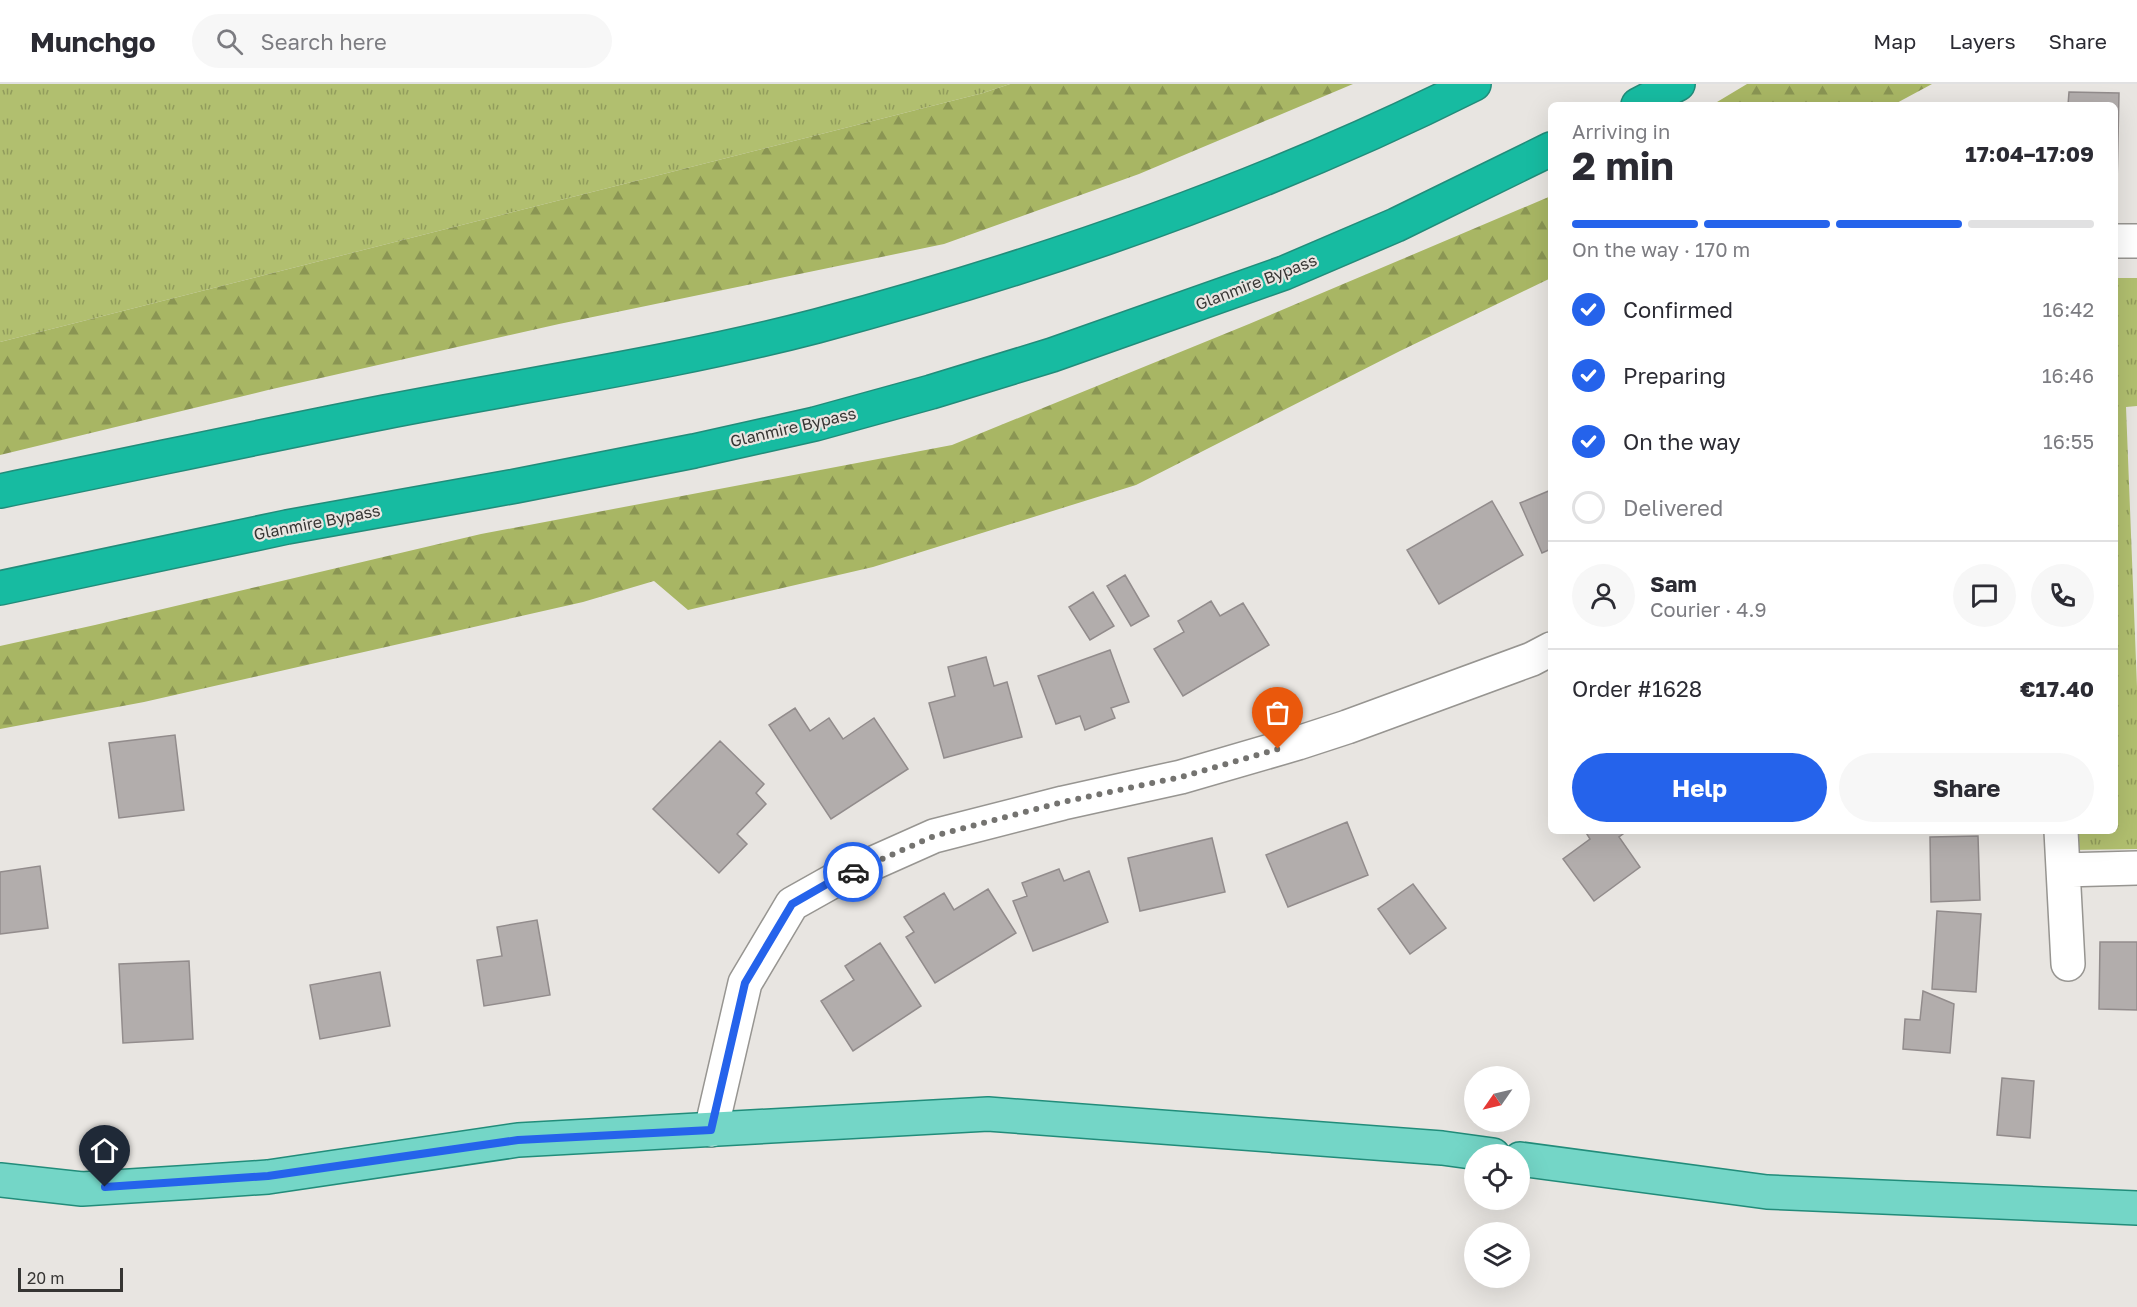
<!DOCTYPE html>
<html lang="en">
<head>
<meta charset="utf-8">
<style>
	:root { --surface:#fff; --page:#f7f7f7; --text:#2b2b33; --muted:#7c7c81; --line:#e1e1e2; --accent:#2563eb }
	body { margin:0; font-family:"Golos Text",sans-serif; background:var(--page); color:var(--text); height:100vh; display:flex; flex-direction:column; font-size:22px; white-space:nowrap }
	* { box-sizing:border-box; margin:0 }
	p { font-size:20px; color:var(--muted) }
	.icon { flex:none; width:33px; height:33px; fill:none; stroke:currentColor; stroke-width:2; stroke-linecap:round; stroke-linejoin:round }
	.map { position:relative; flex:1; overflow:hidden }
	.panel { position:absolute; left:1548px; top:18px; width:570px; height:732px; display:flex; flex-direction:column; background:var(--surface); border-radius:9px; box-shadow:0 6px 24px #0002 }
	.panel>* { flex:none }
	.needle { width:39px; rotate:236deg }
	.fabs { position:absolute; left:1464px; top:982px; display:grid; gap:12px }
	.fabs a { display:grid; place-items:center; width:66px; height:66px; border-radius:50%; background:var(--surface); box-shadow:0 6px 24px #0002; font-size:30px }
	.scale { position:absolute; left:18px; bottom:15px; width:105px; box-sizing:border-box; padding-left:6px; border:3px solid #363533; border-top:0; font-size:16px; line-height:21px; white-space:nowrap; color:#363533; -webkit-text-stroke:4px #e8e5e1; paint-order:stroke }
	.pin { position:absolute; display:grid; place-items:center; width:51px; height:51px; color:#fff; margin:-62px -26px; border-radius:50% 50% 50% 0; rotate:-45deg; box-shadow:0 0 6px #0007 }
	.pin .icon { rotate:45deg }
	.courier { position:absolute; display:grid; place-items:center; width:60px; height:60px; margin:-30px; border:4px solid #2563eb; border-radius:50%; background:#fff; color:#222; box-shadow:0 2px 8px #0007 }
	.summary em { font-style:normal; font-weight:700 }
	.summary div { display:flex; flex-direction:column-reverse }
	.summary { display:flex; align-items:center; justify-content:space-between; height:102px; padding:0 24px }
	h1 { font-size:39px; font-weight:700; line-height:45px }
	.bar { display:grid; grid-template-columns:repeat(4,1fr); gap:9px 6px; align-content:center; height:72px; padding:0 24px }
	.bar i { height:8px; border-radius:4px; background:var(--line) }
	.bar .selected { background:var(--accent) }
	.bar p { grid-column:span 4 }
	.line { display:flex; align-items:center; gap:15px; padding:0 24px; border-top:2px solid var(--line) }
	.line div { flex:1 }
	.round { display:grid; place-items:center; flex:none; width:63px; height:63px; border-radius:32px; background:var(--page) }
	ol { padding:0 24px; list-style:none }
	li { display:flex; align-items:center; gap:18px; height:66px }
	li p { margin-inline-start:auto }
	li .icon { padding:6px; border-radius:50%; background:var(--accent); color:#fff; stroke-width:4 }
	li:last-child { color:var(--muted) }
	li i { width:33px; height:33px; border:3px solid var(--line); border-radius:50% }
	.cta { display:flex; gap:12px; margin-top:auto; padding:12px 24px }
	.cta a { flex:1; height:69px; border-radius:36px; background:var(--accent); color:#fff; font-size:24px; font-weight:700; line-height:69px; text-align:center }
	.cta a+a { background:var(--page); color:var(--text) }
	header { display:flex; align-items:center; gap:36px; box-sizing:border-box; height:84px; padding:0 30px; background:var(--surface); border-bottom:2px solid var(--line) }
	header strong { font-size:28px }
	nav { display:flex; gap:33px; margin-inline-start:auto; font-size:21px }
	.search { width:420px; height:54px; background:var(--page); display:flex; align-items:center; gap:15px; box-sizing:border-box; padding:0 21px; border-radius:33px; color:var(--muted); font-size:22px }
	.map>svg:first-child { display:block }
</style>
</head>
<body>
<header>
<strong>Munchgo</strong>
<div class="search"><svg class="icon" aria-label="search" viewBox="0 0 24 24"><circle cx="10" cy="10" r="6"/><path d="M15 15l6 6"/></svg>Search here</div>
<nav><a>Map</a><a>Layers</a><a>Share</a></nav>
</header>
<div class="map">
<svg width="2137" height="1223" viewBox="0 0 2137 1223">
	<defs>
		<pattern id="grass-tufts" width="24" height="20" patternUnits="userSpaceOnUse" patternTransform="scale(1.5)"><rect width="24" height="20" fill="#b1bf6f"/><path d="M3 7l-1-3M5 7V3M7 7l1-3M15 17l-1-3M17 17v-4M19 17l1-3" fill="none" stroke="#919c5c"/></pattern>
		<pattern id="forest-firs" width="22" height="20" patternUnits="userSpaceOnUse" patternTransform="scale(1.5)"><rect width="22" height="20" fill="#a8b664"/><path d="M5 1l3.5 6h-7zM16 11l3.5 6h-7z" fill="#8a9553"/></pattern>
	</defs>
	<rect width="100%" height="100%" fill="#e8e5e1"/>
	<!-- grass -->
	<path fill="url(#grass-tufts)" d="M0 0H1010L983 9 0 258Z
		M2115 194H2137V322L2126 323 2137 603V765L2071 766 2070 747H2115Z"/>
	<!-- forest -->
	<path fill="url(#forest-firs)" d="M1010 0H1353L1139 90 944 160 559 240 268 306 0 371V258L983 9Z
		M1747 0H1932L1893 21H1712Z
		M1551 112V194L1400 267 1136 401 873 483 688 526 654 497 583 518 144 618 0 645V562L95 541 481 450 952 361 1249 240Z"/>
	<!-- building -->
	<path fill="#b2adac" stroke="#928c8c" stroke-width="1.5" d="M2069 8 2119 9 2117 102H2115V21H2068Z
		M1551 406V465L1542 469 1520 419Z
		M1492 417 1523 471 1439 520 1407 466Z
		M1125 491 1149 532 1131 542 1107 502Z
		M1093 508 1114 542 1090 556 1069 523Z
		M1211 517 1220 532 1243 519 1269 561 1183 612 1154 565 1184 548 1178 537Z
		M1110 566 1129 618 1111 624 1115 634 1085 646 1080 632 1056 640 1038 592Z
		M986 573 994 602 1007 598 1022 653 944 674 929 619 955 612 948 583Z
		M795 624 810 647 829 634 843 655 874 634 908 685 831 735 769 641Z
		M175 651 184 726 119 734 109 659Z
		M720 657 764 700 756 709 766 720 737 750 747 760 719 789 653 725Z
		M1347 738 1368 791 1288 823 1266 771Z
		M1585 747H1627L1619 753 1640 783 1594 817 1563 775 1590 755Z
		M1978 752 1980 816 1931 818 1930 753Z
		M1212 754 1225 808 1140 827 1128 774Z
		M40 782 48 844 0 850V788Z
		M1059 785 1064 797 1089 787 1108 838 1033 867 1013 817 1027 812 1022 799Z
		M1413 800 1446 844 1410 870 1378 825Z
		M988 805 1016 849 935 899 906 853 914 848 904 833 944 809 954 826Z
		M1937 827 1981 830 1976 908 1932 905Z
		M537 836 550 911 484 922 477 876 502 872 497 843Z
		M2100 858H2137V926L2099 925Z
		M880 859 921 922 853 967 821 917 854 896 845 882Z
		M189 877 193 955 123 959 119 880Z
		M380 888 390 942 320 955 310 901Z
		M1923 907 1954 920 1950 969 1903 965 1905 935 1920 936Z
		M2002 994 2034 997 2030 1054 1997 1051Z"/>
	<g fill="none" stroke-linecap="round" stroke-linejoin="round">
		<defs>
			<path id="minor" d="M2115 157H2137
				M2061 747 2068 880
				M2063 786 2137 784
				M711 1046 745 899 792 820 833 797 934 752 1063 719 1181 693 1298 659 1347 643 1532 575 1551 565"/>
			<path id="major" d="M1520 1075 1767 1108 2137 1124
				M0 1096 82 1105 194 1098 268 1093 518 1056 988 1030 1442 1064 1493 1071"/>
			<path id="highway" d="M1638 21 1678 0
				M0 407C129 381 257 353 385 328 529 300 675 279 817 242 1042 182 1265 105 1474 0
				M0 504 287 443 516 402 694 367 815 340 931 308 1052 271 1284 189 1396 141 1551 65"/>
		</defs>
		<!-- minor casing -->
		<use href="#minor" stroke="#979591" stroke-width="36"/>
		<!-- major casing -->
		<use href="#major" stroke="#228c7a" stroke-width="36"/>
		<!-- highway casing -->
		<use href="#highway" stroke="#228c7a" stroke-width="36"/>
		<!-- minor -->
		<use href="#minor" stroke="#fff" stroke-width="33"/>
		<!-- major -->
		<use href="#major" stroke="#74d6c7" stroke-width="33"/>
		<!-- highway -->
		<use href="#highway" stroke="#17bba1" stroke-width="33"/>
	</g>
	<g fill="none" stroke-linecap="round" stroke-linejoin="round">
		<!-- done -->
		<path stroke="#747370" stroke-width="6" stroke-dasharray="0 10.8" d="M853 788 934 752 1063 718 1181 693 1278 665"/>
		<!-- route -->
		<path stroke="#2563eb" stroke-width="8" d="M105 1103 268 1092 518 1056 711 1046 745 899 792 820 832 797 853 788"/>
	</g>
	<g text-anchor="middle" stroke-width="4.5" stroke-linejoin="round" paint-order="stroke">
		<!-- street labels -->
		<g font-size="16" fill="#363533" stroke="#e8e5e1">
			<text transform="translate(1256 198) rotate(-21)" y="6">Glanmire Bypass</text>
			<text transform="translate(793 343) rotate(-13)" y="6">Glanmire Bypass</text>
			<text transform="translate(317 438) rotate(-11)" y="6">Glanmire Bypass</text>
		</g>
	</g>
</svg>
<div class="fabs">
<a><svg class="needle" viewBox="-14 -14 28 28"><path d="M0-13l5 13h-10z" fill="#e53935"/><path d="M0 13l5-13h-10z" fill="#7c7c81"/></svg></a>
<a><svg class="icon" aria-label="locate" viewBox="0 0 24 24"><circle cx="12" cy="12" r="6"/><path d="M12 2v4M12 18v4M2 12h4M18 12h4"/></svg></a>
<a><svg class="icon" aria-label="layers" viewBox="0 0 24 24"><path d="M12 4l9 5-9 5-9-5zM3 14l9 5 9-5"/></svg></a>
</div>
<div class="scale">20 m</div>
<div class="pin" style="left:1278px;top:665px;background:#ea580c"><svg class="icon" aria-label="bag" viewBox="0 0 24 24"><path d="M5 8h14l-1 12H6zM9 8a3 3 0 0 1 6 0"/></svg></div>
<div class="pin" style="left:105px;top:1103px;background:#1f2937"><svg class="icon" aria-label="home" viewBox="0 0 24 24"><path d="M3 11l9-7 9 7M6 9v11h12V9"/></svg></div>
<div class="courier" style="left:853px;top:788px"><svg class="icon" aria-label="car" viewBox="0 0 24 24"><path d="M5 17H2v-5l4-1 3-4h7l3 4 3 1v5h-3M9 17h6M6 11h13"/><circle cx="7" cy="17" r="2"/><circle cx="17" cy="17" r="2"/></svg></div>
<section class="panel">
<div class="summary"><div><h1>2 min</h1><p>Arriving in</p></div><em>17:04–17:09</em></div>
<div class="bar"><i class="selected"></i><i class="selected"></i><i class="selected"></i><i></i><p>On the way · 170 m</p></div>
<ol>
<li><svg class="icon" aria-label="check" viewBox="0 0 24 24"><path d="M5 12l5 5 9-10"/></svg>Confirmed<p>16:42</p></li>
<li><svg class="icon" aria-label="check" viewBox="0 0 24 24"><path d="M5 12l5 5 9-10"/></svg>Preparing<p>16:46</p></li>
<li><svg class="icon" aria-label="check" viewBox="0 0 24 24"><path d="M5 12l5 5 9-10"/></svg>On the way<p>16:55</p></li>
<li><i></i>Delivered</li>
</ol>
<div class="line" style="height:108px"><a class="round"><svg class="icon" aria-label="person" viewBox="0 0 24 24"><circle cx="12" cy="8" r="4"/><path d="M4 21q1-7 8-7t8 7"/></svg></a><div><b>Sam</b><p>Courier · 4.9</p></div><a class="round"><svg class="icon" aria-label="chat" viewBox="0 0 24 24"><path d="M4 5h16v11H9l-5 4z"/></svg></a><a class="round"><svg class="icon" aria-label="phone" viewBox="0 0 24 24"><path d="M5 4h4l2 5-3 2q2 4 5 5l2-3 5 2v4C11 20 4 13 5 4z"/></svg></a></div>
<div class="line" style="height:78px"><div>Order #1628</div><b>€17.40</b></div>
<div class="cta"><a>Help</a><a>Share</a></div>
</section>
</div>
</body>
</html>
